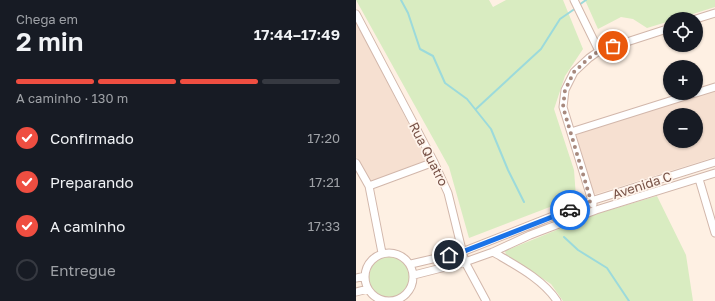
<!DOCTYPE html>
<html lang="pt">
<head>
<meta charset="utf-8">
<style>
	:root { --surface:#171b24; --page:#20242c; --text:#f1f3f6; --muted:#9ea1a6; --line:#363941; --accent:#ef4e41 }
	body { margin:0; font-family:"Golos Text",sans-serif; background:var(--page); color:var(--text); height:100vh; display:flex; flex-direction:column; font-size:15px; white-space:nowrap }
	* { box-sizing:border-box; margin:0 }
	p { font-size:13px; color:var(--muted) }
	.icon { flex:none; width:22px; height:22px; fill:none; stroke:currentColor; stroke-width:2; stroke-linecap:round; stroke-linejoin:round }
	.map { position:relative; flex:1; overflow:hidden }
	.drawer { display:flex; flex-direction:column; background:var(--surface); width:356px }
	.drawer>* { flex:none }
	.buttons { position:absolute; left:307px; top:12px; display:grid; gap:8px }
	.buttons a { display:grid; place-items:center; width:40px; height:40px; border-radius:50%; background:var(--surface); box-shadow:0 1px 3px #0004; font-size:20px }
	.pin { position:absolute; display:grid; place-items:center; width:34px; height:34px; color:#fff; margin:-17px; border:2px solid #fff; border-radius:50%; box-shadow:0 1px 4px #0007 }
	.courier { position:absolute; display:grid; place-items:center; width:40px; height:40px; margin:-20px; border:3px solid #1a73e8; border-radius:50%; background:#fff; color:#222; box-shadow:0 1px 5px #0007 }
	.overview em { font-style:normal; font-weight:600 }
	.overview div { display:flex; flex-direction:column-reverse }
	.overview { display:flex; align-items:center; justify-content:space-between; height:68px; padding:0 16px }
	h1 { font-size:26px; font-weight:600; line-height:30px }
	.bar { display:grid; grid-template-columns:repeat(4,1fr); gap:6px 4px; align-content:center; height:48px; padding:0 16px }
	.bar i { height:5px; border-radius:3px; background:var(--line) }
	.bar .selected { background:var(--accent) }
	.bar p { grid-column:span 4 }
	ol { padding:0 16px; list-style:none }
	li { display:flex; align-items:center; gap:12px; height:44px }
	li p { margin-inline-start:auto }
	li .icon { padding:4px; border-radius:50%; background:var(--accent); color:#fff; stroke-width:4 }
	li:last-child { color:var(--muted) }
	li i { width:22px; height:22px; border:2px solid var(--line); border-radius:50% }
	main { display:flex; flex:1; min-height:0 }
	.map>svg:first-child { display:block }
</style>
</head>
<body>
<main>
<section class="drawer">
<div class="overview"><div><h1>2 min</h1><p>Chega em</p></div><em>17:44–17:49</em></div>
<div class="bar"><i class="selected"></i><i class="selected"></i><i class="selected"></i><i></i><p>A caminho · 130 m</p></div>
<ol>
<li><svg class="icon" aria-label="check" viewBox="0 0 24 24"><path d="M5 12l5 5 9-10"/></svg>Confirmado<p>17:20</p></li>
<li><svg class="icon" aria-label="check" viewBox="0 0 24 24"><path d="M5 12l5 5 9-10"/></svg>Preparando<p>17:21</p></li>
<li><svg class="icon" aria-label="check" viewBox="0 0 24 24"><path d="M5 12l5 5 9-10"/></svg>A caminho<p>17:33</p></li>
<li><i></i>Entregue</li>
</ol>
</section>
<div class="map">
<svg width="359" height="301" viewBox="0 0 359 301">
	<rect width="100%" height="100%" fill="#fef0e3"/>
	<!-- residential -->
	<path fill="#f6e0d1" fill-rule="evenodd" d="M0 21 72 162 13 182 0 157Z
		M359 91V157L237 195 220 134ZM314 115H340V141H314Z"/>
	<!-- green -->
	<path fill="#d9ecc1" d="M0 0H133L137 7 150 0H207L227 49 209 76 198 109 218 170 220 197 113 238 93 167Z
		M229 0H359V7L321 19H314V21L291 28 277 19 265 17 242 29Z
		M301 196 330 255 337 301H207L195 284 150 255 149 251 240 214Z
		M13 277a21 21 0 1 1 42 0a21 21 0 1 1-42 0Z"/>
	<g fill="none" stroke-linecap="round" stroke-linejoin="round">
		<!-- stream -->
		<path stroke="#9cdadb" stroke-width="2" d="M45 0 52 13 64 49 77 56 89 83 111 99 135 129 152 170 168 202
			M223 5 230 0
			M120 109 185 49 204 19 220 8
			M208 237 222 250 251 268 273 301"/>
		<defs>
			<path id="minor" d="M218 0 243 51
				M0 14 78 162 92 193 109 262 130 301
				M340 19 359 13
				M340 93 359 87
				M215 132 339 93
				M0 163 13 186 26 253
				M343 179 359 233
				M13 186 78 162
				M237 204 207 107 209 90 218 72 233 58 243 51 314 28
				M137 252C159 265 187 279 201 301
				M9 277a24 24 0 1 1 48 0a24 24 0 1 1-48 0Z
				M55 264 106 252 235 201 359 162
				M58 275 109 262 137 252 174 235 240 210 359 173
				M0 278 9 276
				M0 292 12 289"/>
		</defs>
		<!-- minor casing -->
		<use href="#minor" stroke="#d2b7ab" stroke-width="9"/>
		<!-- minor -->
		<use href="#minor" stroke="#fff" stroke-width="7"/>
	</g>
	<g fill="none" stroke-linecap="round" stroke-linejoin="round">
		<!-- done -->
		<path stroke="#a7897e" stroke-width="4" stroke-dasharray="0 7.2" d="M214 210 235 201 207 107 209 90 218 72 233 58 243 51 257 46"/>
		<!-- route -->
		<path stroke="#1a73e8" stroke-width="5" d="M93 255 106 252 214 210"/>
	</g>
	<g text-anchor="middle" stroke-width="3.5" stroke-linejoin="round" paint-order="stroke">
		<!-- street labels -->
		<g font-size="13" fill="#785247" stroke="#fff4eb">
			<text transform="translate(73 154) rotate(63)" y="5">Rua Quatro</text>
			<text transform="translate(286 185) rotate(-18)" y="5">Avenida C</text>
		</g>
	</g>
</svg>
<div class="buttons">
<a><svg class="icon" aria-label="locate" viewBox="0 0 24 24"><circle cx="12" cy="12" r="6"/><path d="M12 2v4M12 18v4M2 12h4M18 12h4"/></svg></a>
<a>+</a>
<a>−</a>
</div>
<div class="pin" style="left:257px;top:46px;background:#ea580c"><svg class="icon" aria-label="bag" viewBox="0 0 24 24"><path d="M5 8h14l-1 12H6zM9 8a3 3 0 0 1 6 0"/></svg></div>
<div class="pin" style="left:93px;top:255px;background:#1f2937"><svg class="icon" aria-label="home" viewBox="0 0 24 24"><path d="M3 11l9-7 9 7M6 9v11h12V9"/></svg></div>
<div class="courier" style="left:214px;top:210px"><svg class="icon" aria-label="car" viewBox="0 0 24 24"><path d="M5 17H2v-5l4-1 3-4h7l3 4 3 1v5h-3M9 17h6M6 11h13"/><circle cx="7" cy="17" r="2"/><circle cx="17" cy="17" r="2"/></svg></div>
</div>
</main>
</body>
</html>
